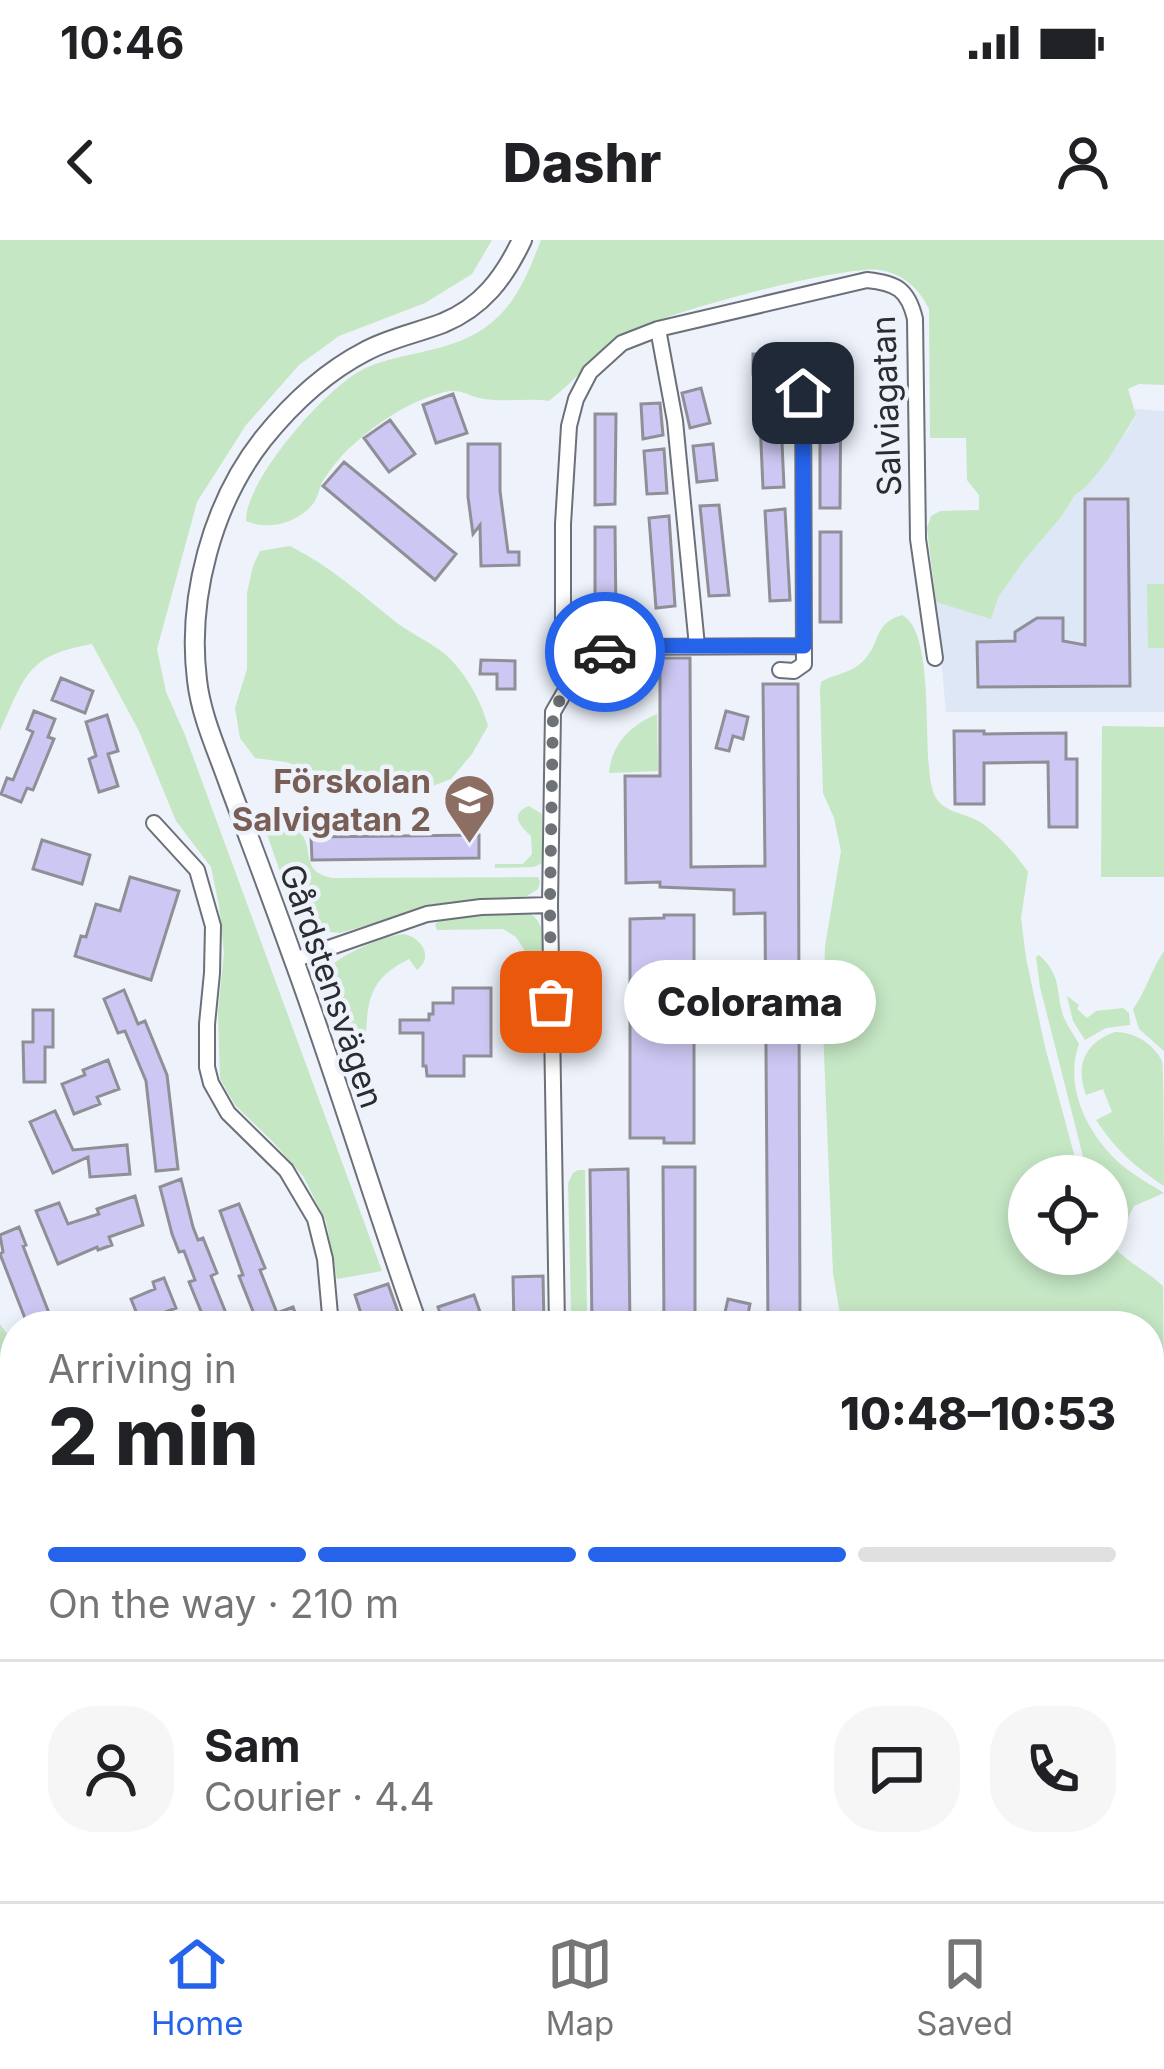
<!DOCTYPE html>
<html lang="en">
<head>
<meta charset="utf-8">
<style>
	:root { --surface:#fff; --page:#f6f6f6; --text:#202124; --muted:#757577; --line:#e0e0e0; --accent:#2563eb }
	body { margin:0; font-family:Inter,sans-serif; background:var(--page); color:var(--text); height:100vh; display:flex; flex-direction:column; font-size:45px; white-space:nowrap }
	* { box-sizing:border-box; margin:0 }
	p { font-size:39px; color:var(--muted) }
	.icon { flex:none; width:66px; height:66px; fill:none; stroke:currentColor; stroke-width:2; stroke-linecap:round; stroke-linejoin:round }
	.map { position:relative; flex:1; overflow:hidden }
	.panel { position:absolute; left:0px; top:1071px; width:1164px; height:591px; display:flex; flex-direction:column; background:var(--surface); border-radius:48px 48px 0 0; box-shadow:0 6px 18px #0003 }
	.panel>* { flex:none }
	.tools { position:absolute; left:1008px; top:915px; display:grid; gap:24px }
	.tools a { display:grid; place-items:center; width:120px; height:120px; border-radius:50%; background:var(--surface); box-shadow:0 6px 18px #0003; font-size:60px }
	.pin { position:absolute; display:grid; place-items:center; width:102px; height:102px; color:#fff; margin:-51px; border-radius:24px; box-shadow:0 6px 18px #0006 }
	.courier { position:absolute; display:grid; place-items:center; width:120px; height:120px; margin:-60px; border:9px solid #2563eb; border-radius:50%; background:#fff; color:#222; box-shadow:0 3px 15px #0007 }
	.bubble { position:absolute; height:84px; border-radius:42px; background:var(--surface); box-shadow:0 6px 18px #0003; font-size:39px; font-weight:800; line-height:84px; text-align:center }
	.head em { font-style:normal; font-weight:800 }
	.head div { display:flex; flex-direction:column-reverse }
	.head { display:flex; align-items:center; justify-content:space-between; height:204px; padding:0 48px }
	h1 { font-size:78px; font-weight:800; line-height:90px }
	.bar { display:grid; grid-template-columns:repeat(4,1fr); gap:18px 12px; align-content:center; height:144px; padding:0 48px }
	.bar i { height:15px; border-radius:9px; background:var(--line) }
	.bar .current { background:var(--accent) }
	.bar p { grid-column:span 4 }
	.line { display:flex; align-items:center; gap:30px; padding:0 48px; border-top:3px solid var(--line) }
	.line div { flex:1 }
	.round { display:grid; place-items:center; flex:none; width:126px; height:126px; border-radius:48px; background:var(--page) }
	.status { display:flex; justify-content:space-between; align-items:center; height:84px; padding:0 60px; background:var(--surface); direction:ltr }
	.status svg { height:33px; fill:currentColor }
	header { display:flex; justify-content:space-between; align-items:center; height:156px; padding:0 48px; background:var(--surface); font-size:54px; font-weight:800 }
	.tab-bar { display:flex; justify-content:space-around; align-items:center; height:168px; border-top:3px solid var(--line); background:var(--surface); font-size:33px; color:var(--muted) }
	.tab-bar a { display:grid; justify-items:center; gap:6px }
	.tab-bar .current { color:var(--accent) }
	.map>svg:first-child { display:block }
</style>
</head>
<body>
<div class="status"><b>10:46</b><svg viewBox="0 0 49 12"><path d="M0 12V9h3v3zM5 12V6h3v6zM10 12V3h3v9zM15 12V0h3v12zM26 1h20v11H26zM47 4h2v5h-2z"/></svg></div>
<header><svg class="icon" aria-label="back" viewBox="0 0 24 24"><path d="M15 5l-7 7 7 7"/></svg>Dashr<svg class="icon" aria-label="person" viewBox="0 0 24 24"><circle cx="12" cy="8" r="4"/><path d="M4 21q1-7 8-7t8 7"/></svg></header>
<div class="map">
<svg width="1164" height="1661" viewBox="0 0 1164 1661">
	<rect width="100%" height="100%" fill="#edf2fb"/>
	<!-- built -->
	<path fill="#dee7f6" d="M1134 169 1164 171V472H946L936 362 991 378 999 356 1026 318 1062 276 1075 255 1086 247 1127 191 1136 176Z"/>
	<!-- green -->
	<path fill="#c5e7c4" d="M0 0H492L472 34 425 63 339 96 299 125 246 185 197 262 157 409 166 452 185 495 382 1031 337 1039 326 981 303 936 273 902 235 865 220 839 218 772 224 713 219 666 211 627 176 581 139 491 92 404C27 415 25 436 0 491Z
		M541 0H1164V145L1139 144 1128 149 1136 175 1107 221 1086 247 1075 255 1062 276 1026 318 999 356 991 379 936 362 927 288 931 276 940 271 979 270V255L967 240 966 198H930L929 69C919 48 903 34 880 30 846 24 658 74 627 94 598 112 576 140 549 161 527 158 506 162 485 159 466 157 463 147 441 153 409 162 379 181 354 204 343 213 332 227 324 239 319 247 319 256 313 264 297 283 269 291 246 281 245 240 330 142 368 127 402 113 441 112 473 95 513 74 526 38 541 0Z
		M290 306C330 326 362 355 397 383 412 394 430 402 445 414 465 432 481 460 488 486L472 514 451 539 414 553 384 554 286 522 255 518 240 498 235 468 247 429V353L253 326 260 311Z
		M1147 344H1164V408H1148Z
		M902 375C936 392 922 510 932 548 939 575 963 570 983 584 1000 597 1016 614 1028 632L1021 678 1026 718 1045 807 1080 936H1029V1014H1107V999C1122 1020 1145 1029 1163 1046L1164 1181 1149 1193V1086H842L833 1033 823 789 825 706 841 611 834 578 823 553 820 450 821 442C836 433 852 434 865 419 881 402 873 384 902 375Z
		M657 474 658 531 609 533C612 503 631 485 657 474Z
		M1102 486 1164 487V637H1101Z
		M529 566 542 574V623L534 627 495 628V624H523L532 614 531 596C520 586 509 574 529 566Z
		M298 590C317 608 297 630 332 638L538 637 540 642 538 649 527 656 412 672 340 693 314 690 295 675 267 594Z
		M526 670C543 680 545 697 542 716L530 719 516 697 503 689 437 690 435 684C459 669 497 672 526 670Z
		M404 694C422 698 434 717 417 730L409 719C374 737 368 753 366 792L349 797 346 803C338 792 333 781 328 768 315 735 329 723 358 709 374 702 387 696 404 694Z
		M1164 711V811L1139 789 1133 769C1146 751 1151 730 1164 711Z
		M1039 715C1063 736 1055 753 1064 778 1068 787 1074 795 1079 804 1063 848 1089 897 1123 926 1136 937 1150 944 1164 953L1134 966 1122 990 1110 995 1107 987V936H1088L1040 747 1036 717Z
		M1067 756 1079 765 1077 769 1087 778 1096 771 1123 768 1129 773 1130 785 1106 788 1085 800 1073 781Z
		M1115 792C1134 792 1153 803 1162 821 1164 833 1164 925 1164 946 1135 927 1115 909 1096 880L1112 872 1103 849 1086 855C1075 826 1085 802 1115 792Z
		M578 930H585L587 1071H571L568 943 573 933Z
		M0 1084 15 1105V1647H118L125 1656 151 1661H0V1387L11 1382C15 1351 14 1324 0 1295Z
		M1159 1380H1164V1661H1083L1085 1647H1149V1436Z"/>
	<!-- building -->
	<path fill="#cdc8f3" stroke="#908f98" stroke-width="3" d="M753 114 789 115V134H753Z
		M820 124H841L840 268H820Z
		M701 148 710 183 690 188 682 153Z
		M453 154 467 193 436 203 423 165Z
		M780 158 784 247 763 248 759 159Z
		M660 163 663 195 643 199 641 164Z
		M595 174H616L615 264 595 265Z
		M390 180 415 214 389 232 364 198Z
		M468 204H500V251L508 312H519V325L481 326 480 285 473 294 468 257Z
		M713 204 717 240 697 242 693 206Z
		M664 209 667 253 647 254 644 211Z
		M344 222 456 314 435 340 323 246Z
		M1085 259H1128L1130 446 978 447 977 402 1015 401V392L1037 378H1063V401L1085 405Z
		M719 265 729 355 709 356 700 266Z
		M785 269 790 360 770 361 765 271Z
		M669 276 675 366 656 368 649 278Z
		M595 287H615L616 379H595Z
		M820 292H841V382H820Z
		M660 418H690L691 627 765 626 763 444H798L800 1086H768L765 673 734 674V650L660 647V642L626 643 625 536H660Z
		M481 420 515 421V449H497V434H480Z
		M61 438 93 451 85 473 52 460Z
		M34 471 55 479 48 497 54 499 33 550 27 548 21 562 1 554 7 538 13 540 33 492 27 489Z
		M726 471 748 477 743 499 733 496 729 511 716 508Z
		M107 475 118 511 108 514 118 546 99 552 89 519 96 516 86 482Z
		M954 491H984V494L1066 493V519H1077V587H1049L1048 522 984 523V564H955Z
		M479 595V618L312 620 311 597Z
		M42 600 90 615 82 644 33 629Z
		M130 637 179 651 151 740 75 716 81 696 86 697 96 664 120 671Z
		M664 675H694V903H664V898H630V679L664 678Z
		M453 748H491V816H464V836H427L426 826H423V793H400V780H429V774H433V763H453Z
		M124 750 138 784 145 781 167 835 178 929 156 931 146 841 125 791 118 793 104 759Z
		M33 770H53V807H45V842H24L23 802H33Z
		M108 820 119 849 97 857 100 864 74 874 62 844 85 835 83 830Z
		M55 871 73 910 127 905 130 934 90 937 88 917 53 933 30 882Z
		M663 927H695V1086H664Z
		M628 929 630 1086H592L590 930Z
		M181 939 193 987 198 1000 203 998 217 1033 211 1036 230 1083 254 1074 239 1036 243 1035 220 971 239 964 265 1028 260 1030 277 1073 293 1067 300 1086H207L189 1042 195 1040 184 1011 179 1012 172 994 160 947Z
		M135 956 143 985 109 997 112 1005 98 1010 97 1007 58 1024 36 971 59 963 68 984 99 974 97 969Z
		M19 987 26 1005 23 1006 54 1086H28L0 1014 3 1012 0 995Z
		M543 1036 544 1086H514L513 1037Z
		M164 1038 176 1068 165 1072 168 1079 142 1086 131 1059 155 1049 153 1042Z
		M388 1044 403 1086H365L355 1055Z
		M474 1055 485 1086H444L438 1067Z
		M728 1059 750 1064 746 1085 734 1082V1086H722Z
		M312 1647H349L350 1660 312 1661Z"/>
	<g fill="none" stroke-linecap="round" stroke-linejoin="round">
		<defs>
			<path id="street" d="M658 89 675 181 697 406
				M578 429 563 406V284L569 186 576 159 590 132 622 103 658 89 867 40C896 43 908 49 915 79L918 299 935 418
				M780 430 794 431 804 424 803 117
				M154 583 197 630 213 686 212 733 207 784V827L211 843 228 873 286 930 315 979 325 1019 331 1086
				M294 720 427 674 481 667 550 665
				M557 1086 550 665 553 472 578 429 596 415 619 407 804 406
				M444 1661 446 1647
				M568 1661V1647"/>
			<path id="secondary" d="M418 1086C374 963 337 837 292 715 272 658 250 601 229 544 217 510 201 476 197 440 187 358 212 264 263 199 292 163 325 132 366 111 390 98 417 93 443 83 482 67 504 38 522 0
				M526 1661V1647"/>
		</defs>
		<!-- street casing -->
		<use href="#street" stroke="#6c7078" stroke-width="18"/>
		<!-- secondary casing -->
		<use href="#secondary" stroke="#6c7078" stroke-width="22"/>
		<!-- street -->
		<use href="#street" stroke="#fff" stroke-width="14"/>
		<!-- secondary -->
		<use href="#secondary" stroke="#fff" stroke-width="18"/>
	</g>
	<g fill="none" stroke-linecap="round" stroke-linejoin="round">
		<!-- done -->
		<path stroke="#6e7176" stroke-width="12" stroke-dasharray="0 21.6" d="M551 762 550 664 553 472 578 428 605 412"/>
		<!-- route -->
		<path stroke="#2563eb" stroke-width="15" d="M605 412 619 406H804L803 153"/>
	</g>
	<!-- icons -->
	<defs>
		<symbol id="school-pin" viewBox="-11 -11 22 30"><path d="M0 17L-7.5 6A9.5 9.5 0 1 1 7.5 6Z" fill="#8d6e63" stroke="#edf2fb"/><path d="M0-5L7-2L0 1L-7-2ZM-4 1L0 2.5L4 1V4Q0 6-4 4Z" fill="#fff"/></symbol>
	</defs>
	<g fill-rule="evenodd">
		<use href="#school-pin" x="440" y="530" width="59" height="81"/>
	</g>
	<g text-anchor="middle" stroke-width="9" stroke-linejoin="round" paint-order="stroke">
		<!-- street labels -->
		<g font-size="33" fill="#2a2c2f" stroke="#edf2fb">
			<text transform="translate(886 166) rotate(-92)" y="12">Salviagatan</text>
			<text transform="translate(332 746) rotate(71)" y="12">Gårdstensvägen</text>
		</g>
		<!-- education labels -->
		<g font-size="33" font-weight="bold" fill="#785e54" stroke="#edf2fb" text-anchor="end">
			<text x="431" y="553">Förskolan<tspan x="431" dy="38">Salvigatan 2</tspan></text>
		</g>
	</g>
</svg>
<div class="tools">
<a><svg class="icon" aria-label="locate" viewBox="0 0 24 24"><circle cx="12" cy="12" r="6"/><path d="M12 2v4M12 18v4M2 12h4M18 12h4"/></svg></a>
</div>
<div class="pin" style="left:551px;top:762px;background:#ea580c"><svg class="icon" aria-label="bag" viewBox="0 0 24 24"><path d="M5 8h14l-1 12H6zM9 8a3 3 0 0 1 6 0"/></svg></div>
<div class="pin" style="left:803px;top:153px;background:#1f2937"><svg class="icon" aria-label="home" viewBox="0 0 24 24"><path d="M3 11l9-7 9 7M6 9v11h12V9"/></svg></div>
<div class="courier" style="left:605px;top:412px"><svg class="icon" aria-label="car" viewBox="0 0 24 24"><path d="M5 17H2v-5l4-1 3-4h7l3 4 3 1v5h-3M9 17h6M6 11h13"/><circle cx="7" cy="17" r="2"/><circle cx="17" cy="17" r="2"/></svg></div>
<div class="bubble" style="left:624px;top:720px;width:252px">Colorama</div>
<section class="panel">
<div class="head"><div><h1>2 min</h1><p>Arriving in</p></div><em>10:48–10:53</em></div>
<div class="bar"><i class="current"></i><i class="current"></i><i class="current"></i><i></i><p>On the way · 210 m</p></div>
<div class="line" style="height:216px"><a class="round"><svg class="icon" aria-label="person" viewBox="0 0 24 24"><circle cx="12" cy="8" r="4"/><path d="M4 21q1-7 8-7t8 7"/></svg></a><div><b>Sam</b><p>Courier · 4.4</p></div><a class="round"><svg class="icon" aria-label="chat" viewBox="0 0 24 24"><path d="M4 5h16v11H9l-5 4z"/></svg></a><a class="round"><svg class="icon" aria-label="phone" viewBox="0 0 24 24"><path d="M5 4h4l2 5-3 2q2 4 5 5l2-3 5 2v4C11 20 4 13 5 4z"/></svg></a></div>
</section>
</div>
<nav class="tab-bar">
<a class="current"><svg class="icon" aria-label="home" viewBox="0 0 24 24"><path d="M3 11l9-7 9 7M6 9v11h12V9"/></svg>Home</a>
<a><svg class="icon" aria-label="map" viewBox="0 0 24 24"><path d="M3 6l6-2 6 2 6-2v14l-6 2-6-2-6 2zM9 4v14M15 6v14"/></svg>Map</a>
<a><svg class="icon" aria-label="saved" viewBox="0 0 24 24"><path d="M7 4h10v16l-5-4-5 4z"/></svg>Saved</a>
</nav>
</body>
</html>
